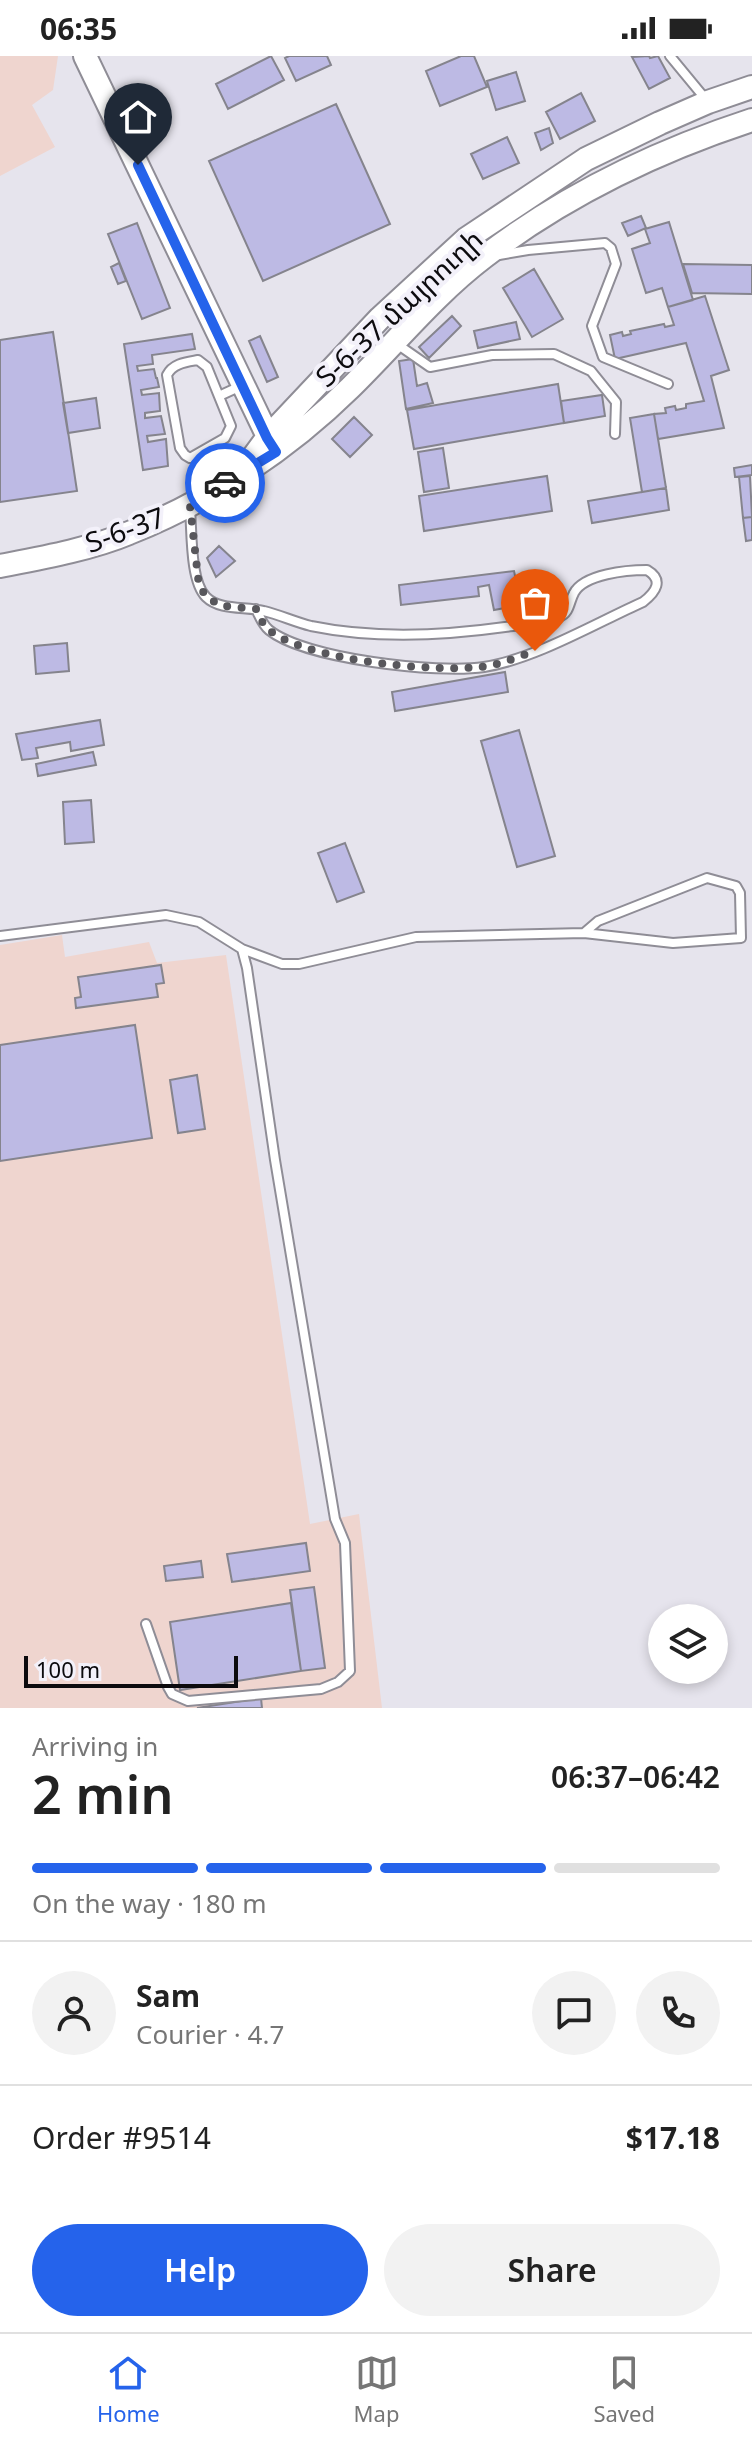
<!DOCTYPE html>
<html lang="en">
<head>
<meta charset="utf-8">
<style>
	:root { --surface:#fff; --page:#f2f2f2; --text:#222; --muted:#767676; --line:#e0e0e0; --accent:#2563eb }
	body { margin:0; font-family:Georgia,"Noto Sans Armenian",serif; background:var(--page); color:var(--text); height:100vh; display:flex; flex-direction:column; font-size:30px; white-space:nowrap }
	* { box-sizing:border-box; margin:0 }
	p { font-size:26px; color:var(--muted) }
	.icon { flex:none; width:44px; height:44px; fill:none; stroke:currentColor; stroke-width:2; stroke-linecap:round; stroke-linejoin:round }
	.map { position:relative; height:1652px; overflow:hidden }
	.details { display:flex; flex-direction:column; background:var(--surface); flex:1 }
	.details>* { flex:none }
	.buttons { position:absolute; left:648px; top:1548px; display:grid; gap:16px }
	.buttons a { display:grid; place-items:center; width:80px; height:80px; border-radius:50%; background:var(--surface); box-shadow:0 4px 12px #0003; font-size:40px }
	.scale { position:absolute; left:24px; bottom:20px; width:214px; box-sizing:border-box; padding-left:8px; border:4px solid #0c0b0e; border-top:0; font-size:22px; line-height:28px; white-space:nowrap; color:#0c0b0e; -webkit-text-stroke:6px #f3f1fa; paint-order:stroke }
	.pin { position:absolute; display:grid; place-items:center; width:68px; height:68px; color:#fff; margin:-82px -34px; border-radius:50% 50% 50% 0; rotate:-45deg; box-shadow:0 0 8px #0007 }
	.pin .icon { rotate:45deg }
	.courier { position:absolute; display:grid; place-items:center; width:80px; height:80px; margin:-40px; border:6px solid #2563eb; border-radius:50%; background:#fff; color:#222; box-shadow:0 2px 10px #0007 }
	.head em { font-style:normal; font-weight:600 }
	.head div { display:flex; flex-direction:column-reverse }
	.head { display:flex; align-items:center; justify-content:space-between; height:136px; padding:0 32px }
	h1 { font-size:52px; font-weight:600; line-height:60px }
	.bar { display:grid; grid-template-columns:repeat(4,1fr); gap:12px 8px; align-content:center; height:96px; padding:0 32px }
	.bar i { height:10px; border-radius:6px; background:var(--line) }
	.bar .current { background:var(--accent) }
	.bar p { grid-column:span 4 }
	.line { display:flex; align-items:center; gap:20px; padding:0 32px; border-top:2px solid var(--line) }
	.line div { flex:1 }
	.round { display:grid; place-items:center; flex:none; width:84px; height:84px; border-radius:42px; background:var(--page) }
	.cta { display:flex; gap:16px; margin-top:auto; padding:16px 32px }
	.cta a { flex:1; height:92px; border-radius:48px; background:var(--accent); color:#fff; font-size:32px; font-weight:600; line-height:92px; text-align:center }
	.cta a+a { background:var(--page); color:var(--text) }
	.status { display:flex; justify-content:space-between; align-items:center; height:56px; padding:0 40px; background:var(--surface); direction:ltr }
	.status svg { height:22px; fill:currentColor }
	.tabs { display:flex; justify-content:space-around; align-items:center; height:112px; border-top:2px solid var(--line); background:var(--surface); font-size:22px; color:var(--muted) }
	.tabs a { display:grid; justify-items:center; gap:4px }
	.tabs .current { color:var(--accent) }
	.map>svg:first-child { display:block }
</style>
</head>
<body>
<div class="status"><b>06:35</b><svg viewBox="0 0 49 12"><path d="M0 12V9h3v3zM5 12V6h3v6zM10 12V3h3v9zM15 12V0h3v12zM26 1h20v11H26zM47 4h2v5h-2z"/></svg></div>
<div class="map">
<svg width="752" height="1652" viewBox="0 0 752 1652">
	<rect width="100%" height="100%" fill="#e6e4ed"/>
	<!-- industrial -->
	<path fill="#efd5cf" d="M0 0H58L53 34 32 49 55 91 0 120Z
		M62 879 65 901 149 886 157 907 226 899 310 1468 359 1458 382 1652H0V889Z"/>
	<!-- building -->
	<path fill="#bdbae4" stroke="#85848d" stroke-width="2" d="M271 0 284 24 228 53 216 28Z
		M289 0H327L331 9 296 25 285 2Z
		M461 0H474L487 31 440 50 426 15Z
		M649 0 650 2 658 0 670 22 649 33 632 1Z
		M516 16 525 45 496 54 487 25Z
		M581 37 595 65 560 83 546 56Z
		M336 48 390 168 263 225 209 105Z
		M549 72 553 87 541 94 535 77Z
		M507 81 519 107 483 123 471 98Z
		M641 160 646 172 628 180 622 167Z
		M669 166 693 244 668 251 662 232 646 237 632 193 650 187 645 173Z
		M137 167 170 252 142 263 108 178Z
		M119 207 126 225 118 228 111 211Z
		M683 208 752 209V238L692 237Z
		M534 213 563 263 532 281 503 232Z
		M705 240 729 314 711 320 724 372 658 383 654 358 666 357 665 352 675 350 676 354 686 352V348L704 345 686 287 615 303 610 279 622 276 623 280 631 278 630 275 664 268 665 271 674 269 668 251Z
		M452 260 461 270 429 302 419 291Z
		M516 266 520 283 478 292 474 275Z
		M53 276 77 435 0 446V284Z
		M192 278 195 293 152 299 153 308 137 310 138 315 154 313 156 322H157L159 331 141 334 142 339 159 337 160 355 145 357V362L161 360 165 378 147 380 148 386 166 383 168 410 143 414 124 288Z
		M260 280 278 321 267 326 249 285Z
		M413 303 417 330 427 327 433 347 406 353 399 305Z
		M558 328 564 367 414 393 407 354Z
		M602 339 605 360 564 367 561 345Z
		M96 342 100 372 68 377 63 347Z
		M654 358 666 432 642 436 630 362Z
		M354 361 372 379 350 401 332 383Z
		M443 392 449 432 424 436 418 396Z
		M752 409V419L735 421 734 412Z
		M547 420 552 455 424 475 419 440Z
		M750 420 752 461 743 462 739 421Z
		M666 432 669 454 592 467 588 445Z
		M752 461V484L746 485 743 462Z
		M219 490 235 505 216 521 207 502Z
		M514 515 517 529 539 524 543 545 494 554 489 529 478 531 479 540 401 549 399 529Z
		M67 587 69 615 36 618 34 590Z
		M505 616 508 636 395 655 392 636Z
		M100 664 104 689 71 695 70 686 36 692 38 702 22 704 16 678Z
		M519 674 555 800 517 811 481 685Z
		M93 696 96 709 38 720 36 708Z
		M91 744 94 786 65 788 63 746Z
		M345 787 364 836 337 846 318 797Z
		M161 909 164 927 156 928 158 941 76 952 75 942 81 941 78 921Z
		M135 969 152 1082 0 1105V989Z
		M197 1019 205 1073 178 1077 170 1024Z
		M306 1487 310 1515 232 1526 227 1498Z
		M201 1505 203 1521 166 1525 164 1510Z
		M314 1531 325 1612 301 1615 290 1534Z
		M291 1547 301 1615 180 1634 170 1566Z
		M261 1642 262 1652H197Z"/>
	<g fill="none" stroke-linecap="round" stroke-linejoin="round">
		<defs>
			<path id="lane" d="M670 0 708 46
				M499 199 528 194 605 187 611 192 616 208 592 270 603 301 668 328
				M397 288 430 311 492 299 554 298 591 315 616 346 615 378
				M198 304 207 311 231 370 225 382 190 402 185 399 180 392 167 319C173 307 187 306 198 304Z
				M219 340 243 329
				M190 453C192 476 190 525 206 541 220 555 246 550 264 555 280 559 295 566 311 570 374 583 441 580 505 571 523 569 542 568 559 561 570 557 569 546 574 537 584 518 627 514 647 514 664 524 656 536 643 546 596 567 535 603 484 611 438 618 305 603 269 574 263 569 259 560 256 553
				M0 880 166 859 199 866 242 893 247 912 275 1104 335 1463 345 1487 350 1615 338 1626 321 1633 188 1645 172 1638 168 1631 146 1568
				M242 893 282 908H299L416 881 584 877 673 887 741 882 740 837 736 830 707 822 598 865 584 877"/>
			<path id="secondary" d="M85 0 273 391
				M248 408 267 382 380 262 466 183 586 103 660 67 708 46 752 31
				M0 510C41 502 91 493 129 477 210 445 288 393 350 332 394 289 434 239 484 201 564 140 657 95 752 64"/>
		</defs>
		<!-- lane casing -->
		<use href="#lane" stroke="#8f8d96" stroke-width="12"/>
		<!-- secondary casing -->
		<use href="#secondary" stroke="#8f8d96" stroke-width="26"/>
		<!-- lane -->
		<use href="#lane" stroke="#fff" stroke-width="8"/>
		<!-- secondary -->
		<use href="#secondary" stroke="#fff" stroke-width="22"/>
	</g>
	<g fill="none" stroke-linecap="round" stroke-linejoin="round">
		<!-- done -->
		<path stroke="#58575c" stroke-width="8" stroke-dasharray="0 14.4" d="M225 427 190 450 199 530C214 554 230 550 256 553 259 560 263 569 269 574 308 605 432 616 481 611 499 609 518 601 535 595"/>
		<!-- route -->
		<path stroke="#2563eb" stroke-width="10" d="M138 109 267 382 276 396 225 427"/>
	</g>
	<g text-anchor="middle" stroke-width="8" stroke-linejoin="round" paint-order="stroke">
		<!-- street labels -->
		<g font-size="28" fill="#0c0b0e" stroke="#f3f1fa">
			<text transform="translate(399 252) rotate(-43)" y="10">Տ-6-37 մայրուղի</text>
			<text transform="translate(125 474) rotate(-20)" y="10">Տ-6-37</text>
		</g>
	</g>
</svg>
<div class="buttons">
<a><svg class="icon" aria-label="layers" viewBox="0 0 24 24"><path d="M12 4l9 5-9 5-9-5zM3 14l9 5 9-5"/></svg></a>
</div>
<div class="scale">100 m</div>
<div class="pin" style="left:535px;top:595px;background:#ea580c"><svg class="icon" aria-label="bag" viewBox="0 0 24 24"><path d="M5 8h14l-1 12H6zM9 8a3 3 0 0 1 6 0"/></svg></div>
<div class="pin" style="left:138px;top:109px;background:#1f2937"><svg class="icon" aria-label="home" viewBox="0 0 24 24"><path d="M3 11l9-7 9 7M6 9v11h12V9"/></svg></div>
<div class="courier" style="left:225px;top:427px"><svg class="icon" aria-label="car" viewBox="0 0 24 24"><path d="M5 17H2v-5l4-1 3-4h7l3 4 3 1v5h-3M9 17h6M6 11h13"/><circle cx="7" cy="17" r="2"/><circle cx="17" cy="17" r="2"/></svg></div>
</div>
<section class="details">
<div class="head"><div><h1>2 min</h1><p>Arriving in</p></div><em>06:37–06:42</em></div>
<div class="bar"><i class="current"></i><i class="current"></i><i class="current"></i><i></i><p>On the way · 180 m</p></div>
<div class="line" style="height:144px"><a class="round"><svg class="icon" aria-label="person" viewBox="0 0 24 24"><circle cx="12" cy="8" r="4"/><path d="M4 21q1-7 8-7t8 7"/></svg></a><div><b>Sam</b><p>Courier · 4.7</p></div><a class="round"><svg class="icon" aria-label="chat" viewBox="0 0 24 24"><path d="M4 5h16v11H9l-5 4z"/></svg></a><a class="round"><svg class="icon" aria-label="phone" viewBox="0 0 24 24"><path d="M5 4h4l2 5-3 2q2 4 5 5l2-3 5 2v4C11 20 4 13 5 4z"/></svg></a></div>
<div class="line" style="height:104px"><div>Order #9514</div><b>$17.18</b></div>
<div class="cta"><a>Help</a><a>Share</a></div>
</section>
<nav class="tabs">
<a class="current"><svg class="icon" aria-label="home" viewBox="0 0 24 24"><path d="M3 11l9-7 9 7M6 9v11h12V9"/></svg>Home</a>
<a><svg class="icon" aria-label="map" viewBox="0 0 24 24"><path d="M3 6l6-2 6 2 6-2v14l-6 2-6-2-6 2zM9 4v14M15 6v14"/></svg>Map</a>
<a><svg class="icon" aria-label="saved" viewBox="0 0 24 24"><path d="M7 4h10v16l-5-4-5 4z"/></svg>Saved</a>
</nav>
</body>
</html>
